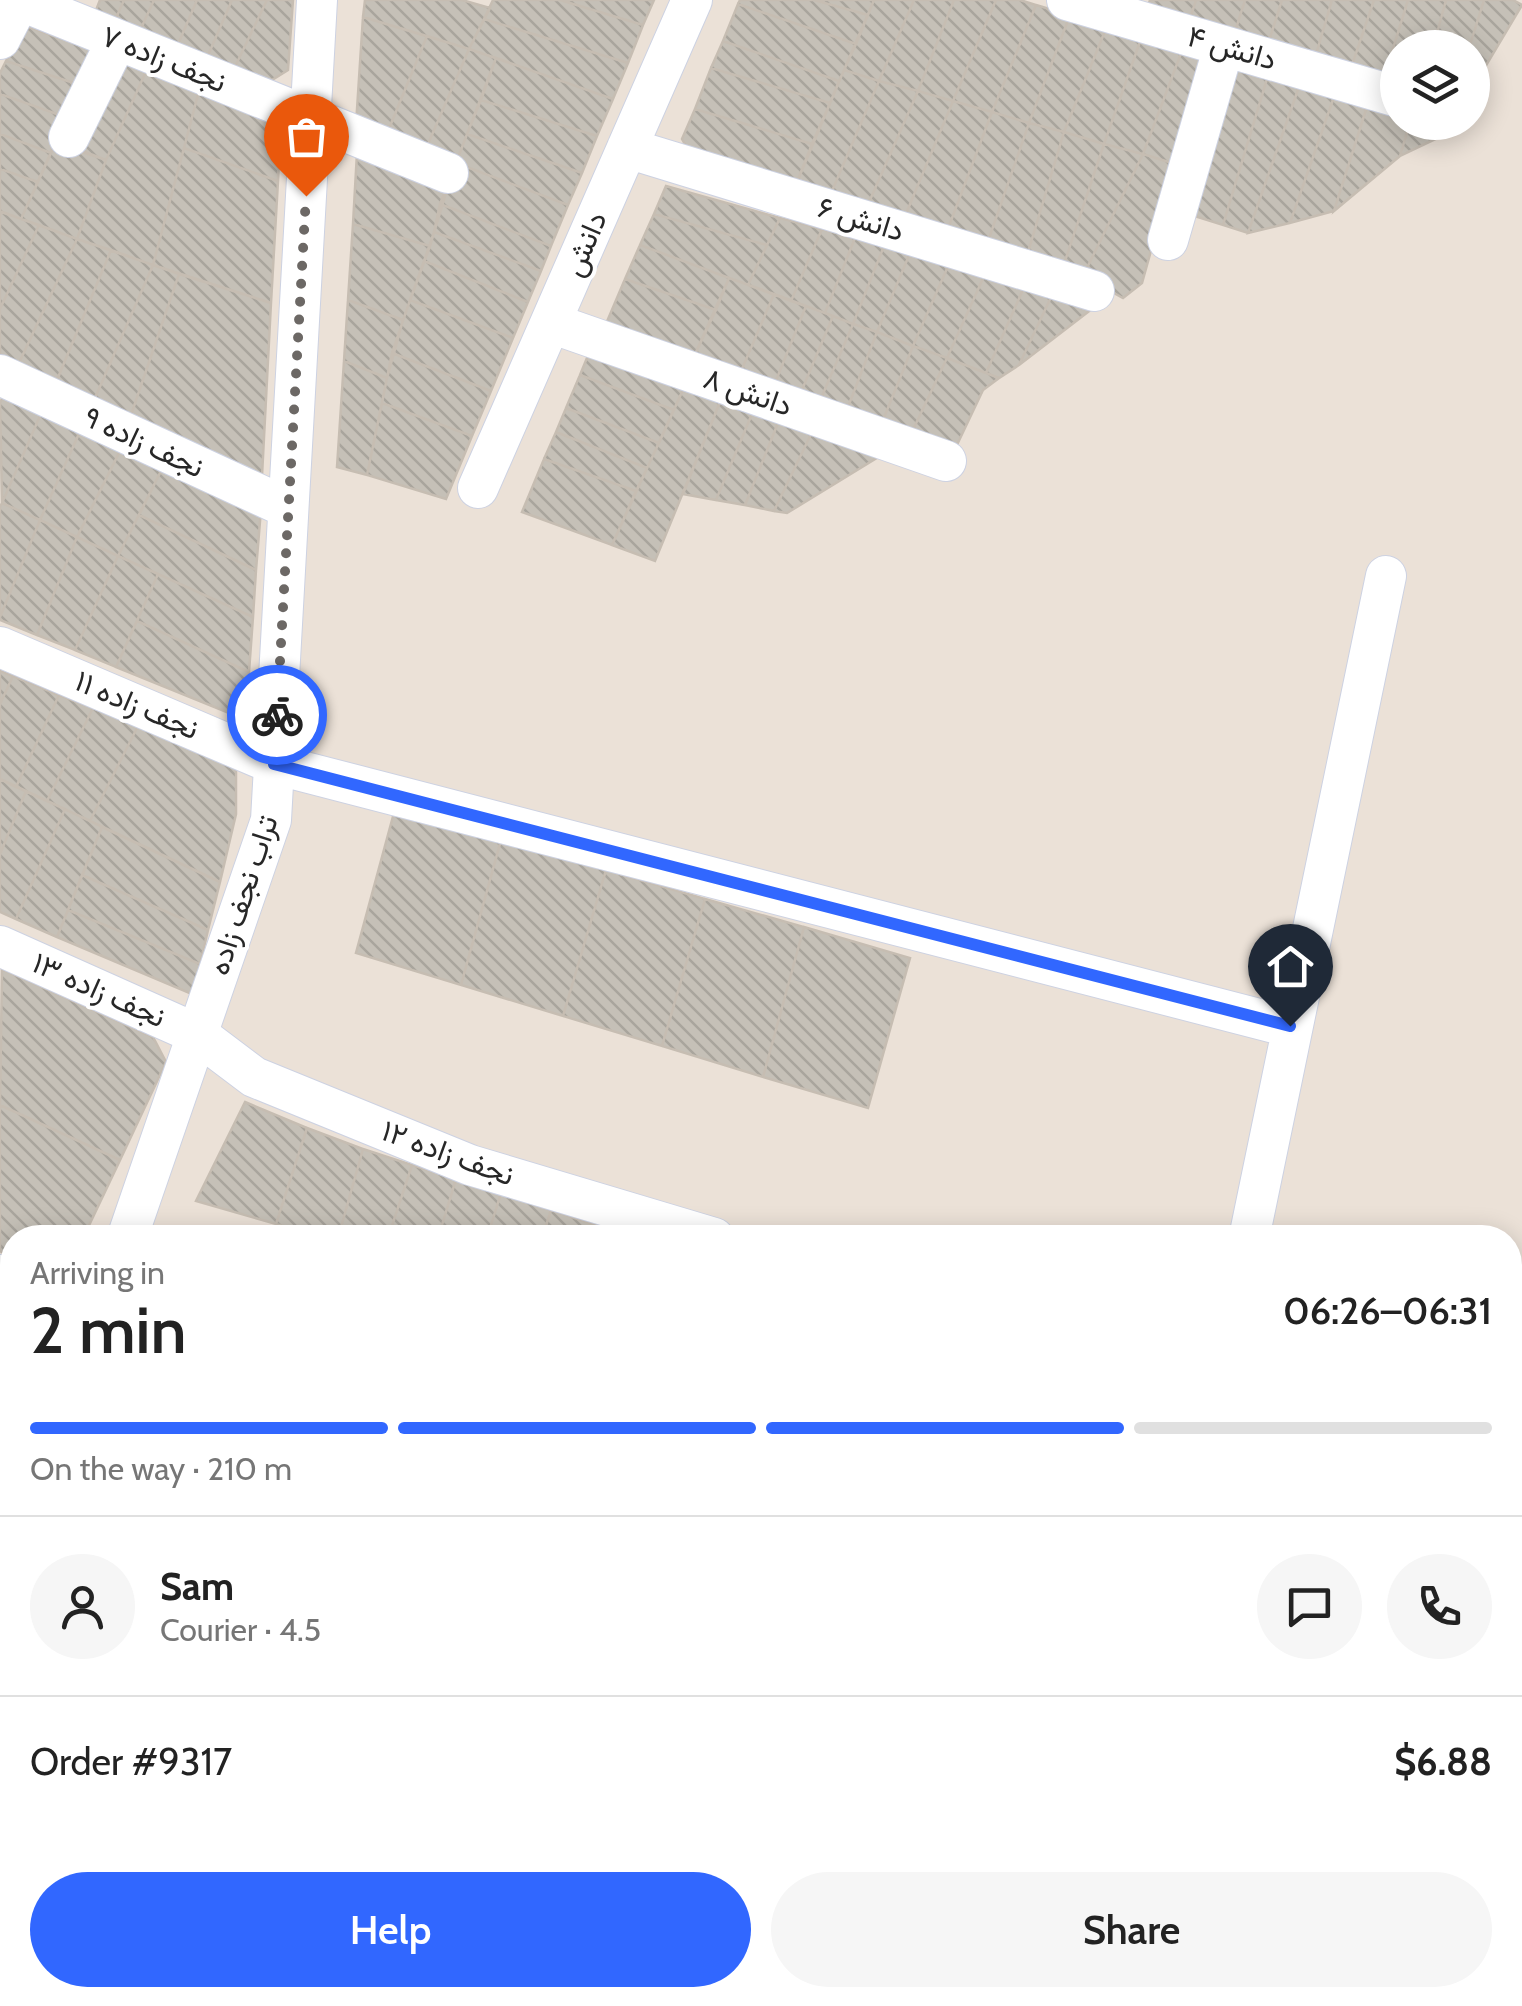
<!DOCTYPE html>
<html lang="en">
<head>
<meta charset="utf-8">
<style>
	:root { --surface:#fff; --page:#f6f6f6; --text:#222; --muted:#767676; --line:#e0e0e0; --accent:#3167ff }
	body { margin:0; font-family:Cabin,Vazirmatn,sans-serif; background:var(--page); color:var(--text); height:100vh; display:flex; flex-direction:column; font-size:38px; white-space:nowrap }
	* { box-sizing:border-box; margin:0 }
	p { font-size:32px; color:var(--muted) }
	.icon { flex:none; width:55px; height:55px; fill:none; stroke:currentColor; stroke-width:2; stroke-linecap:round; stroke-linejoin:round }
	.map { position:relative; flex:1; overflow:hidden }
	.side { position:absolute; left:0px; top:1225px; width:1522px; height:782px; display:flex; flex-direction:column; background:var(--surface); border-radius:40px 40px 0 0; box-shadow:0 5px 25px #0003 }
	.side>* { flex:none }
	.tools { position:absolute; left:1380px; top:30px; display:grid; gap:20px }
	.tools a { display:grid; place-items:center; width:110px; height:110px; border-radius:50%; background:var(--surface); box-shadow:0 5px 25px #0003; font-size:50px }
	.pin { position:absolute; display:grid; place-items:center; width:85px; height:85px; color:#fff; margin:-102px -42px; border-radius:50% 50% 50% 0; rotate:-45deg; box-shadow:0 0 10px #0007 }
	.pin .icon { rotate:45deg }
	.courier { position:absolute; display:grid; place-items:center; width:100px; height:100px; margin:-50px; border:8px solid #3167ff; border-radius:50%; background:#fff; color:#222; box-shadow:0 2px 12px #0007 }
	.overview em { font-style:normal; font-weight:600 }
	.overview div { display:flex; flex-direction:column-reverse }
	.overview { display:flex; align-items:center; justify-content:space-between; height:170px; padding:0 30px }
	h1 { font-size:65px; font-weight:600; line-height:75px }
	.bar { display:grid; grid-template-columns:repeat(4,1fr); gap:15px 10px; align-content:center; height:120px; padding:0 30px }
	.bar i { height:12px; border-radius:8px; background:var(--line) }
	.bar .current { background:var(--accent) }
	.bar p { grid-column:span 4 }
	.line { display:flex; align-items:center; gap:25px; padding:0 30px; border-top:2px solid var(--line) }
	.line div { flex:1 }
	.round { display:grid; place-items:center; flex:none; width:105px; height:105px; border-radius:52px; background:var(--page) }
	.cta { display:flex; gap:20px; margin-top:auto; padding:20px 30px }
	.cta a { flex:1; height:115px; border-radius:60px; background:var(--accent); color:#fff; font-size:40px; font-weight:600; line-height:115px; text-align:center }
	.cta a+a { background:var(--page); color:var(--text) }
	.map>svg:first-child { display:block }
</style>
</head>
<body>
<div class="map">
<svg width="1522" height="2006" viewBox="0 0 1522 2006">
	<defs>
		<pattern id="building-back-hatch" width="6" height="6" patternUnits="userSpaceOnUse" patternTransform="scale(2.5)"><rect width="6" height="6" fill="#c5c0b7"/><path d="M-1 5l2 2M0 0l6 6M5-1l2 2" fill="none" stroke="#a9a59d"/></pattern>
	</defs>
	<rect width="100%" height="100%" fill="#ebe1d7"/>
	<!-- building -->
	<path fill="url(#building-back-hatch)" stroke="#c6bdb2" stroke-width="2.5" d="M100 0H124L113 25 93 18Z
		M124 0H154L138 35 113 25Z
		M154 0H197L176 49 138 35Z
		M197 0H232L206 60 176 49Z
		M232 0H267L233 71 206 60Z
		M267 0H293L288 70 267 83 233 71Z
		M365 0H462L490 8 469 49 363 17Z
		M493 0H560L643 25 628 63 484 19Z
		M560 0H654L643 25Z
		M740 0H814L868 15 856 44 738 4Z
		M814 0H874L868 15Z
		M874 0H914L879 81 844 70Z
		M914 0H954L918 91 879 81Z
		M954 0H996L953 101 918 91Z
		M996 0H1020L1036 5 992 112 953 101Z
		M1150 0H1196L1189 22 1147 10Z
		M1196 0H1245L1234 35 1189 22Z
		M1245 0H1282L1268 44 1234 35Z
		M1282 0H1332L1315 58 1268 44Z
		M1332 0H1374L1351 68 1315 58Z
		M1374 0H1408L1384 78 1351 68Z
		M1408 0H1446L1433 48H1398V82L1384 78Z
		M1446 0H1484L1469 48H1433Z
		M1484 0H1513L1522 5 1472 89V48H1469Z
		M738 4 856 44 839 81 723 41Z
		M1036 5 1070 15 1029 123 992 112Z
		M1070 15 1107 26 1064 132 1029 123Z
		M363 17 427 36 386 136 356 125Z
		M484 19 628 63 613 99 469 49Z
		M23 25 99 52 83 86 6 61Z
		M1107 26 1142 36 1104 144 1064 132Z
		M427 36 469 49 425 151 386 136Z
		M1142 36 1183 48 1143 154 1104 144Z
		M723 41 839 81 830 103 711 68Z
		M1183 48 1205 55 1175 164 1143 154Z
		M469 49 496 58 456 163 425 151Z
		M119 55 148 67 106 160 72 147Z
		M496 58 613 99 597 136 481 100Z
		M6 61 83 86 68 118 0 94V73Z
		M1232 61 1269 72 1223 225 1191 215Z
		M148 67 200 87 153 265 77 239 106 160Z
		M711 68 830 103 812 144 695 109Z
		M844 70 879 81 829 198 795 187Z
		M1269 72 1301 81 1248 233 1223 225Z
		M879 81 918 91 866 209 829 198Z
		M1301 81 1336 91 1290 223 1248 233Z
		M200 87 281 119 278 181 184 148Z
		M918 91 953 101 903 221 866 209Z
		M1336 91 1369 100 1334 211 1290 223Z
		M0 94 68 118 51 153 0 134Z
		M481 100 597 136 582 173 467 134Z
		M1369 100 1398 109V122H1410L1400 156 1334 211Z
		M953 101 992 112 946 234 903 221Z
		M695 109 812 144 795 187 691 155 682 139Z
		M992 112 1029 123 986 247 946 234Z
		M1410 122H1447L1452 124 1446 134 1400 156Z
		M1029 123 1064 132 1026 259 986 247Z
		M1064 132 1104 144 1062 270 1026 259Z
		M0 134 51 153 38 182 0 169Z
		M467 134 582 173 568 205 456 163Z
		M55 143 106 160 77 239 21 219Z
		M1104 144 1143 154 1083 276 1062 270Z
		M184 148 278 181 271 303 153 265Z
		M357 153 449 183 430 246 353 224Z
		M1143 154 1175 164 1142 283 1123 298 1083 276Z
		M456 163 568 205 551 246 440 204Z
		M0 169 38 182 21 219 0 211Z
		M666 186 780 218 767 245 654 214Z
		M440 204 551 246 541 271 434 232Z
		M1 212 39 225 0 309V215Z
		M654 214 767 245 748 285 640 245Z
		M780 218 822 229 791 301 748 285Z
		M353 224 430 246 403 320 348 300Z
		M39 225 77 239 19 363 0 354V309Z
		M822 229 855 238 825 313 791 301Z
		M434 232 541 271 528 302 424 261Z
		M855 238 884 246 853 324 825 313Z
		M77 239 111 250 57 380 19 363Z
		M640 245 729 278 716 310 625 279Z
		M884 246 910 253 877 332 853 324Z
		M111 250 153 265 95 398 57 380Z
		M910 253 949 264 913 346 877 332Z
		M424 261 528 302 513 338 410 300Z
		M949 264 985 274 947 358 913 346Z
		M153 265 179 274 131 415 95 398Z
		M179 274 271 303 262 476 131 415Z
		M985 274 1025 285 986 373 947 358Z
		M729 278 774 294 739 376 692 361Z
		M625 279 716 310 692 361 603 331Z
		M1025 285 1053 293 1019 365 999 378 986 373Z
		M1053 293 1097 305 1019 365Z
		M774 294 806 306 773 388 739 376Z
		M348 300 403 320 387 378 344 361Z
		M410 300 513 338 491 391 392 353Z
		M806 306 833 316 799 397 773 388Z
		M833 316 853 324 819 403 799 397Z
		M853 324 877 332 846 412 819 403Z
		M877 332 913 346 881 425 846 412Z
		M913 346 947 358 911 434 881 425Z
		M591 348 686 383 674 410 580 375Z
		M392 353 491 391 472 436 382 403Z
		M947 358 999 378 983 390 955 449 911 434Z
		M344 361 387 378 367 475 337 467Z
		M580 375 674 410 659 443 566 408Z
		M686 383 722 397 655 561 612 545Z
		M5 392 43 409 2 503 0 403Z
		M722 397 754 409 716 500 683 494Z
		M382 403 472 436 446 499 367 475Z
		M566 408 659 443 647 468 556 432Z
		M43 409 82 427 40 520 2 503Z
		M754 409 780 418 745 505 716 500Z
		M780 418 813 430 774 511 745 505Z
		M82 427 123 445 77 537 40 520Z
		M813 430 880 456 787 513 774 511Z
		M556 432 647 468 636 491 544 459Z
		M123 445 164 465 118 556 77 537Z
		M544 459 636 491 612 545 522 512Z
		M164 465 261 509 256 570 139 515Z
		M2 503 40 520 0 617V507Z
		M139 515 256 570 253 617 118 556Z
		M40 520 77 537 37 635 0 620V617Z
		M77 537 118 556 75 650 37 635Z
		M118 556 158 574 116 667 75 650Z
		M158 574 253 617 249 672 137 621Z
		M137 621 249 672 246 703 234 715 116 667Z
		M0 671 13 676 0 704Z
		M13 676 59 695 16 787 0 779V704Z
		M59 695 93 708 47 801 16 787Z
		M93 708 138 726 90 821 47 801Z
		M138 726 236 765V814L220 882 90 821Z
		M0 779 26 791 0 854Z
		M26 791 65 809 16 919 0 912V854Z
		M65 809 102 827 57 937 16 919Z
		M395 809 501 840 461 985 356 953Z
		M102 827 220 882 208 930 82 875Z
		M501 840 606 870 563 1016 461 985Z
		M606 870 705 899 662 1046 563 1016Z
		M82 875 208 930 200 964 68 910Z
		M705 899 804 927 763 1077 662 1046Z
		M68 910 200 964 192 994 57 937Z
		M804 927 910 958 868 1108 763 1077Z
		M2 969 153 1037 166 1062 120 1160 0 1105Z
		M245 1102 307 1128 276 1224 196 1201Z
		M0 1105 120 1160 83 1238H12V1257L0 1251Z
		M307 1128 363 1149 338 1238H323L276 1224Z
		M363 1149 412 1165 388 1238H338Z
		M412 1165 456 1179 438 1238H388Z
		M456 1179 501 1193 487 1238H438Z
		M501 1193 551 1210 542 1238H487Z
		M551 1210 601 1227 598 1238H542Z
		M601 1227 630 1238H598Z
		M0 1305 12 1311V1388L4 1404 0 1401Z
		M0 1719 12 1723V1881L0 1879Z
		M246 1995H404L398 2006H260Z"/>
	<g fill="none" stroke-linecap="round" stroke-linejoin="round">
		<defs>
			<path id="minor" d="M19 0 448 173
				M1067 0 1398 97
				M0 39 20 0
				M69 137 117 40
				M627 148 1094 291
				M1168 240 1224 46
				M551 323 946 461
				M0 375 288 508
				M478 488 692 0
				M0 647 274 764 1290 1027
				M0 946 197 1034 254 1077 470 1165 714 1238
				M127 1238 271 820 317 0
				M1249 1238 1386 576
				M0 1275 12 1281
				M0 1487 12 1463
				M0 1673 12 1679
				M721 1995 747 2006
				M1272 1995 1303 2006
				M1087 2006 1091 1995"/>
			<path id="major" d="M1510 1766 1522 1709
				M1460 2006 1462 1995
				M1521 2006 1522 2003"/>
		</defs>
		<!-- minor casing -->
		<use href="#minor" stroke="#cdd2e2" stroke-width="42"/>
		<!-- major casing -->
		<use href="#major" stroke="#c3c3c3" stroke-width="55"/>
		<!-- minor -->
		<use href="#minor" stroke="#fff" stroke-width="40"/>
		<!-- major -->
		<use href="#major" stroke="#f9c54f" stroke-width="52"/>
	</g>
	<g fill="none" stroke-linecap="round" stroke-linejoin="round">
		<!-- done -->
		<path stroke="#6c6865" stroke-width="10" stroke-dasharray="0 18" d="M277 715 306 196"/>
		<!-- route -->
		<path stroke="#3167ff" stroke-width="12" d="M277 715 274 764 1290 1026"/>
	</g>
	<g text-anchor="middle" stroke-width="8" stroke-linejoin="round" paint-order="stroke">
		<!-- street labels -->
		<g font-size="30" fill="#272727" stroke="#fff">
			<text transform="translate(1232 48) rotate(16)" y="10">دانش ۴</text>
			<text transform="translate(164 59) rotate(22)" y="10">نجف زاده ۷</text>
			<text transform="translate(861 219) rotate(17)" y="10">دانش ۶</text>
			<text transform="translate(585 244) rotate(-67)" y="10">دانش</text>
			<text transform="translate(748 392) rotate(19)" y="10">دانش ۸</text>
			<text transform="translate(144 442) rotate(25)" y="10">نجف زاده ۹</text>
			<text transform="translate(137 705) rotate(23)" y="10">نجف زاده ۱۱</text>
			<text transform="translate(243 895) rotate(-72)" y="10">تراب نجف زاده</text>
			<text transform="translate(99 990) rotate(24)" y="10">نجف زاده ۱۳</text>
			<text transform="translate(448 1153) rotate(20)" y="10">نجف زاده ۱۲</text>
		</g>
	</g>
</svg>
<div class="tools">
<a><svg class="icon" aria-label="layers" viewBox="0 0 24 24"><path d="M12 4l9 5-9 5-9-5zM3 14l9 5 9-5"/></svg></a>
</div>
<div class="pin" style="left:306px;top:196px;background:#ea580c"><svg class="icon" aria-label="bag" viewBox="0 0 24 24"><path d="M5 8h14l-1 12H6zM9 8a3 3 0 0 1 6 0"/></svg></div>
<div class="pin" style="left:1290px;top:1026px;background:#1f2937"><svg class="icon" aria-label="home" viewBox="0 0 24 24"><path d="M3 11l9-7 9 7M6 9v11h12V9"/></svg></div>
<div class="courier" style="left:277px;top:715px"><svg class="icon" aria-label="bike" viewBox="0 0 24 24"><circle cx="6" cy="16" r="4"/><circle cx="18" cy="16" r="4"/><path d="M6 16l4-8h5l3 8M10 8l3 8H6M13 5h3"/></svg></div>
<section class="side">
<div class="overview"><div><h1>2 min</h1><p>Arriving in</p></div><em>06:26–06:31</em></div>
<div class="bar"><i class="current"></i><i class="current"></i><i class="current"></i><i></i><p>On the way · 210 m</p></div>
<div class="line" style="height:180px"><a class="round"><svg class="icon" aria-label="person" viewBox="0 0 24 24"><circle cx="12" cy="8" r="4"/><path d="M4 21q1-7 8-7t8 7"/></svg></a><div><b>Sam</b><p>Courier · 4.5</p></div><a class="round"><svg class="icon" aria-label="chat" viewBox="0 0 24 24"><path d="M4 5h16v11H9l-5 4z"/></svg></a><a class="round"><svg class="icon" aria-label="phone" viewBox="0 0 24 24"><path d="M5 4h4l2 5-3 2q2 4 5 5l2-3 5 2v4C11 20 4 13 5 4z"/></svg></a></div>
<div class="line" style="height:130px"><div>Order #9317</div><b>$6.88</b></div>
<div class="cta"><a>Help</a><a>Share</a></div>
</section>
</div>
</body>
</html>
